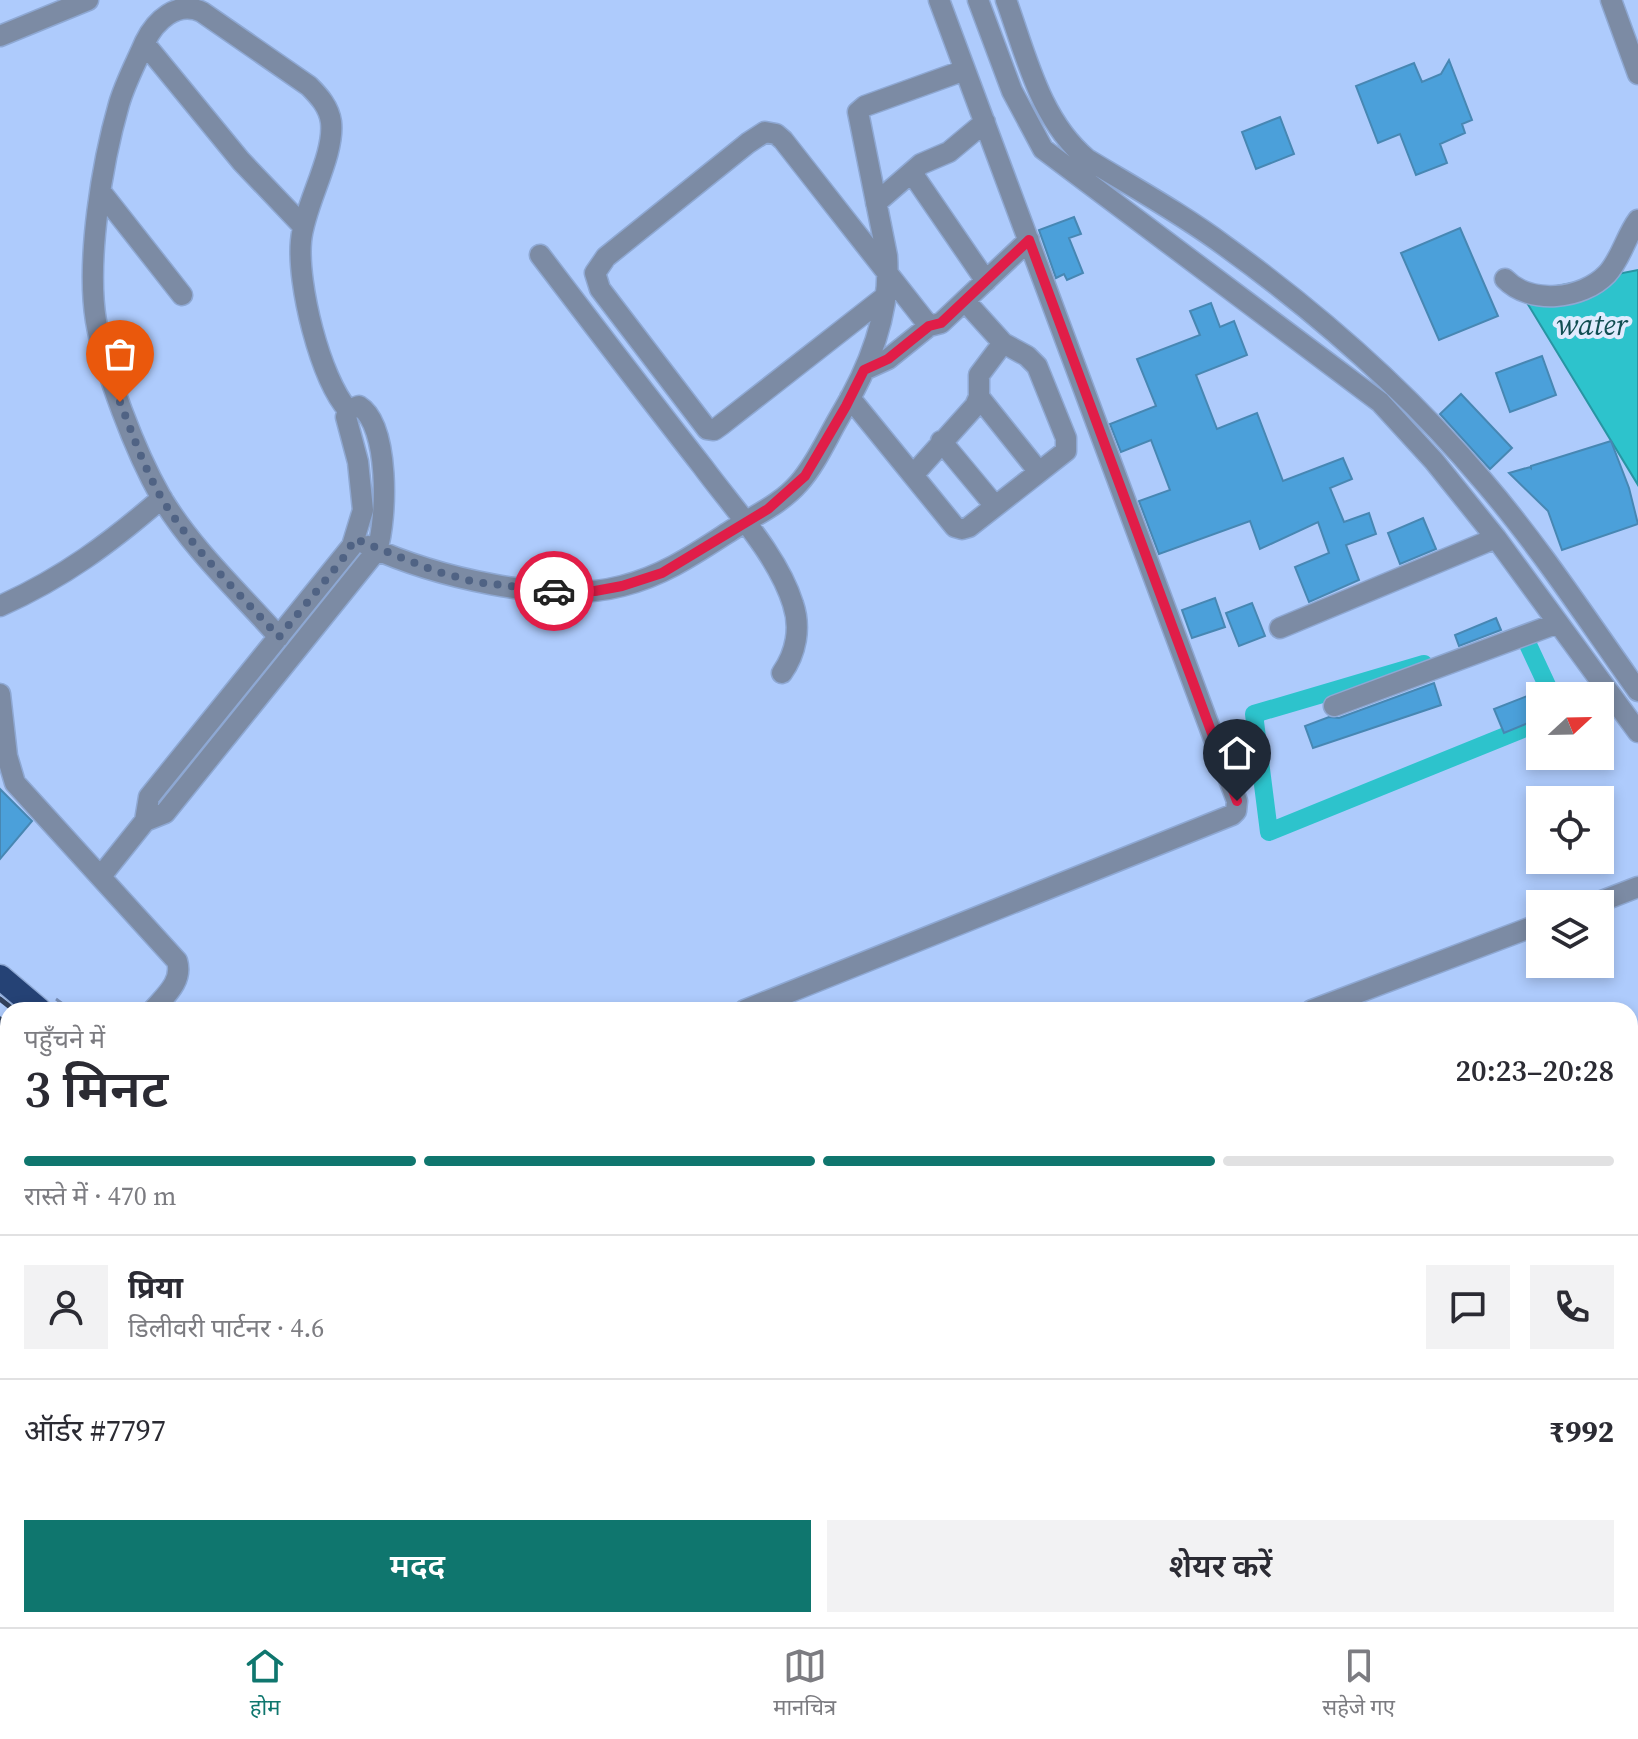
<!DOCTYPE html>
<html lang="hi">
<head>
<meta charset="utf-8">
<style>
	:root { --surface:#fff; --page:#f2f2f3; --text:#2b2b33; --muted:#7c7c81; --line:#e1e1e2; --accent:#0f766e }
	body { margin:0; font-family:"Source Serif 4","Noto Sans Devanagari",serif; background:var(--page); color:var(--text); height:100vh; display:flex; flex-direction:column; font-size:30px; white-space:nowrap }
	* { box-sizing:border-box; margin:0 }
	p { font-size:26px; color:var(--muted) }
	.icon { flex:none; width:44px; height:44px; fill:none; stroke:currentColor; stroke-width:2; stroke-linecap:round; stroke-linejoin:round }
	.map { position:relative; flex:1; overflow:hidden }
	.details { position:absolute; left:0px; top:1002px; width:1638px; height:626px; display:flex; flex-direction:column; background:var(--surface); border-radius:24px 24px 0 0; box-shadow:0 4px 12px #0003 }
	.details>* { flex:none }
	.needle { width:52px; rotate:68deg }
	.tools { position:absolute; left:1526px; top:682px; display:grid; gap:16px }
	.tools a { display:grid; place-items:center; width:88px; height:88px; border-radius:0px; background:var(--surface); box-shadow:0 4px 12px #0003; font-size:40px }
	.pin { position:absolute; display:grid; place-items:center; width:68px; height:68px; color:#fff; margin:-82px -34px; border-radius:50% 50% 50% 0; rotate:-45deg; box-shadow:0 0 8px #0007 }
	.pin .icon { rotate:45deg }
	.courier { position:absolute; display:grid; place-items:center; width:80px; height:80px; margin:-40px; border:6px solid #e11d48; border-radius:50%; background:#fff; color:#222; box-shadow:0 2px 10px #0007 }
	.overview em { font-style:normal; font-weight:600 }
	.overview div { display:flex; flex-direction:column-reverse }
	.overview { display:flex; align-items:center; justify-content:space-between; height:136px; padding:0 24px }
	h1 { font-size:52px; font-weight:600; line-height:60px }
	.bar { display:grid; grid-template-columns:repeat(4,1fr); gap:12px 8px; align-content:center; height:96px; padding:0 24px }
	.bar i { height:10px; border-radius:6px; background:var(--line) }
	.bar .on { background:var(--accent) }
	.bar p { grid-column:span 4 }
	.line { display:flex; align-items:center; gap:20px; padding:0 24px; border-top:2px solid var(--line) }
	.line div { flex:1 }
	.round { display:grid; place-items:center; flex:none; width:84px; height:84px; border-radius:0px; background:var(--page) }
	.cta { display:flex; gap:16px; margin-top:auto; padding:16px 24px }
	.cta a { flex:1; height:92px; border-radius:0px; background:var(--accent); color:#fff; font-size:32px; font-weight:600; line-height:92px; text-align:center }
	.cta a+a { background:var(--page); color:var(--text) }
	.tabs { display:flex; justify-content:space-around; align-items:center; height:112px; border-top:2px solid var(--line); background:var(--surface); font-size:22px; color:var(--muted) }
	.tabs a { display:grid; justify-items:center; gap:4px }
	.tabs .on { color:var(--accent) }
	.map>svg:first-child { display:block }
</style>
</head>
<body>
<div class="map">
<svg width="1638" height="1627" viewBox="0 0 1638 1627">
	<rect width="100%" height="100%" fill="#aecbfc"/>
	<!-- built -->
	<path fill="#9fbdf2" d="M0 1073 8 1080V1620H676L684 1627H0Z"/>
	<!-- water -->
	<path fill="#2dc3cc" stroke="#2895a3" stroke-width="2" d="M1638 270V485L1521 293Z"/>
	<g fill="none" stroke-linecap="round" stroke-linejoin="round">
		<!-- canal -->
		<path stroke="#2dc3cc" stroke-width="18" d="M1538 631 1524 636 1552 696
			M1424 664 1254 714 1269 832 1540 722"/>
	</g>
	<!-- building -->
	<path fill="#4ba0da" stroke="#4787b3" stroke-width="2" d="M1449 60 1472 120 1462 124 1465 133 1440 144 1447 163 1416 175 1400 134 1378 143 1356 86 1414 63 1422 82 1441 74Z
		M1280 117 1294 154 1256 169 1242 132Z
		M1074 217 1081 234 1069 238 1083 273 1067 280 1064 274 1056 278 1039 230Z
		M1460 228 1498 316 1439 340 1401 253Z
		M1211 303 1220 327 1234 321 1247 355 1196 375 1217 429 1257 413 1283 481 1343 458 1352 479 1330 488 1344 522 1369 513 1376 534 1346 545 1359 580 1309 602 1295 567 1329 553 1318 522 1260 549 1250 521 1159 554 1139 501 1170 490 1151 440 1121 452 1110 424 1156 406 1137 359 1200 335 1190 311Z
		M1542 356 1556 395 1510 412 1496 373Z
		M1461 394 1512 448 1490 469 1440 414Z
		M1611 441 1629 488 1638 524 1562 550 1548 511 1509 473 1530 467 1531 468V466Z
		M1423 518 1436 549 1400 564 1388 533Z
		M1215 598 1225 627 1192 638 1182 610Z
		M1252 603 1265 636 1239 646 1226 613Z
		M1496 618 1501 630 1459 646 1455 635Z
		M1434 683 1441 705 1313 748 1305 726 1329 717 1339 718Z
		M1540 691V718L1504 733 1494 709Z
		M0 789 32 821 0 859Z"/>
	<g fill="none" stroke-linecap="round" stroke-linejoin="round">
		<defs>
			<path id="minor" d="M978 0 1012 91 1043 149 1380 402 1434 461 1496 538 1638 732
				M1006 0C1026 55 1040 120 1087 159 1133 187 1182 214 1225 246 1319 314 1409 393 1484 482 1540 547 1588 621 1638 691
				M1611 0 1638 74
				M0 36 88 0
				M145 44 241 161 303 226
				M912 173 986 281
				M101 192 182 295
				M876 203 921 164 949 152 985 122
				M540 255C594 326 648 397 703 467 733 508 778 555 793 604 801 628 796 653 782 673
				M1505 279C1530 305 1582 300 1607 274 1621 259 1626 236 1638 220
				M886 296 721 425 714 430 707 429 600 289 595 273 606 257 748 143 765 132 776 134 783 140 929 326 941 323 1029 240
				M864 370 888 359 929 326
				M979 397 1039 472
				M850 398 955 527 962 529 969 527 1066 451V438L1037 366 1027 356 1003 343 965 301
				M941 441 995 506
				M913 475 975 406 979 397V375L1003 343
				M368 546C433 576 550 605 622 586 663 576 695 554 729 532 753 516 780 505 799 483 816 464 827 438 840 416 869 368 891 312 887 256L858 112 865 106 965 70
				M0 606C63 578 110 543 162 498
				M1280 628 1496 538
				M279 637C239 592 192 549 161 497 135 451 105 373 96 321 86 260 102 163 119 104 125 83 136 63 145 42 155 21 177 0 202 12L309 86C319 96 329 107 331 122 335 156 304 205 301 241 297 284 320 378 348 410
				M0 694 7 756 15 783 177 961C183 981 166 995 153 1010
				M1334 706 1558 623
				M101 876 145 821 165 813 377 550C387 519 390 425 359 406L348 410 346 417 358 462 363 510 352 546 157 787 149 797 145 821
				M1594 904 1638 887
				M745 1010 1232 815 1236 811 1237 801 939 0
				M1312 1010 1540 924
				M1630 1300 1638 1316
				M1630 1396 1638 1393
				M1527 1620 1529 1627"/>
			<path id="highway" d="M0 977 39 1010
				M0 1034 8 1040
				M703 1620 712 1627
				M804 1620 813 1627"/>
		</defs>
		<!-- minor casing -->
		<use href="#minor" stroke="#8ea8d3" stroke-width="23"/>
		<!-- highway casing -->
		<use href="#highway" stroke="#8ea8d3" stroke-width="27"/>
		<!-- path -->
		<path stroke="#778eb6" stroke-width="3" stroke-dasharray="8 4" stroke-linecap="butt" d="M56 999 71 1010
			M0 1094 8 1098
			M653 1620 662 1627
			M834 1622 841 1627"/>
		<!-- minor -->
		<use href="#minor" stroke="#7c8ba4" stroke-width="20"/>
		<!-- highway -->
		<use href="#highway" stroke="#254275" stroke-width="24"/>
		<!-- rail -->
		<path stroke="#31405b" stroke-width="5" d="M0 999 14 1010
			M0 1019 8 1025
			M721 1620 729 1627
			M745 1620 753 1627"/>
	</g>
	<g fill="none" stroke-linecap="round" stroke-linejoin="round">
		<!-- done -->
		<path stroke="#506384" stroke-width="8" stroke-dasharray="0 14.4" d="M120 402C133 435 144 468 162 499 193 550 239 593 279 637L342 560 355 539 435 571 475 582 554 591"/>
		<!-- route -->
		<path stroke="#e11d48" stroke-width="10" d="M554 591H595L622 586 662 573 768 509 805 476 846 406 864 370 888 359 929 326 941 323 1029 240 1237 801"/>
	</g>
	<g text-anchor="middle" stroke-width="8" stroke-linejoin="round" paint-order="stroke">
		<!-- water labels -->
		<g font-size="30" font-style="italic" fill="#114e52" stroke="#e0ebfe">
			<text x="1592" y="335">water</text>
		</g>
	</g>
</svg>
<div class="tools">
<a><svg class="needle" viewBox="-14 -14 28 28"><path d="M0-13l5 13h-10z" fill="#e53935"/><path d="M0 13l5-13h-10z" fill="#7c7c81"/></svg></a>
<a><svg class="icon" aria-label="locate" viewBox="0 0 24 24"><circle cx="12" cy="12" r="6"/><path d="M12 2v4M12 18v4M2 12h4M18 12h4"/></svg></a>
<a><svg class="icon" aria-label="layers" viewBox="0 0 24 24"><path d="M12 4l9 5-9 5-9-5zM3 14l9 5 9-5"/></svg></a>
</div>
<div class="pin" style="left:120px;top:402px;background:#ea580c"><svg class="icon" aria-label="bag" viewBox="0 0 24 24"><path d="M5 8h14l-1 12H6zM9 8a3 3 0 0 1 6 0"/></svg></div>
<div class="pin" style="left:1237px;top:801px;background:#1f2937"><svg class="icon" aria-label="home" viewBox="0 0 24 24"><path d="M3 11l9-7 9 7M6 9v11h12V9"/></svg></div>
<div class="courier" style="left:554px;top:591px"><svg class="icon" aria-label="car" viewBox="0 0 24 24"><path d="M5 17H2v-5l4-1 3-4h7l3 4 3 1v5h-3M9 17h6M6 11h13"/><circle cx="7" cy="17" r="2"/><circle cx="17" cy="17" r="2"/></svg></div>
<section class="details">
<div class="overview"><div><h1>3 मिनट</h1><p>पहुँचने में</p></div><em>20:23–20:28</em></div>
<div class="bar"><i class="on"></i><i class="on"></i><i class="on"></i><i></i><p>रास्ते में · 470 m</p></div>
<div class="line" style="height:144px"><a class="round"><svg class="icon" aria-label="person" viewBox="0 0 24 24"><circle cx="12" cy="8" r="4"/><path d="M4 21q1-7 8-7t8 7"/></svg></a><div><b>प्रिया</b><p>डिलीवरी पार्टनर · 4.6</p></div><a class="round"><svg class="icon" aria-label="chat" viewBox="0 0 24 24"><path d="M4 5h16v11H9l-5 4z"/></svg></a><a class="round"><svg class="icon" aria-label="phone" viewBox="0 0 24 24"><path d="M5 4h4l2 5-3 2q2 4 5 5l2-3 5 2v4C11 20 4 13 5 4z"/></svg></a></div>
<div class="line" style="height:104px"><div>ऑर्डर #7797</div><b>₹992</b></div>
<div class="cta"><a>मदद</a><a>शेयर करें</a></div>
</section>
</div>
<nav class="tabs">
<a class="on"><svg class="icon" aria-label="home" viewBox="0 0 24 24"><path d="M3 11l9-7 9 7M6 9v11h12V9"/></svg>होम</a>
<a><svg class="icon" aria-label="map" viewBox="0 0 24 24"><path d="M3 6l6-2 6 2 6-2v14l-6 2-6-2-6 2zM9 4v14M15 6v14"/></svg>मानचित्र</a>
<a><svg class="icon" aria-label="saved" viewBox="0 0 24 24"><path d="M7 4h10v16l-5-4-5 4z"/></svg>सहेजे गए</a>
</nav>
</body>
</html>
